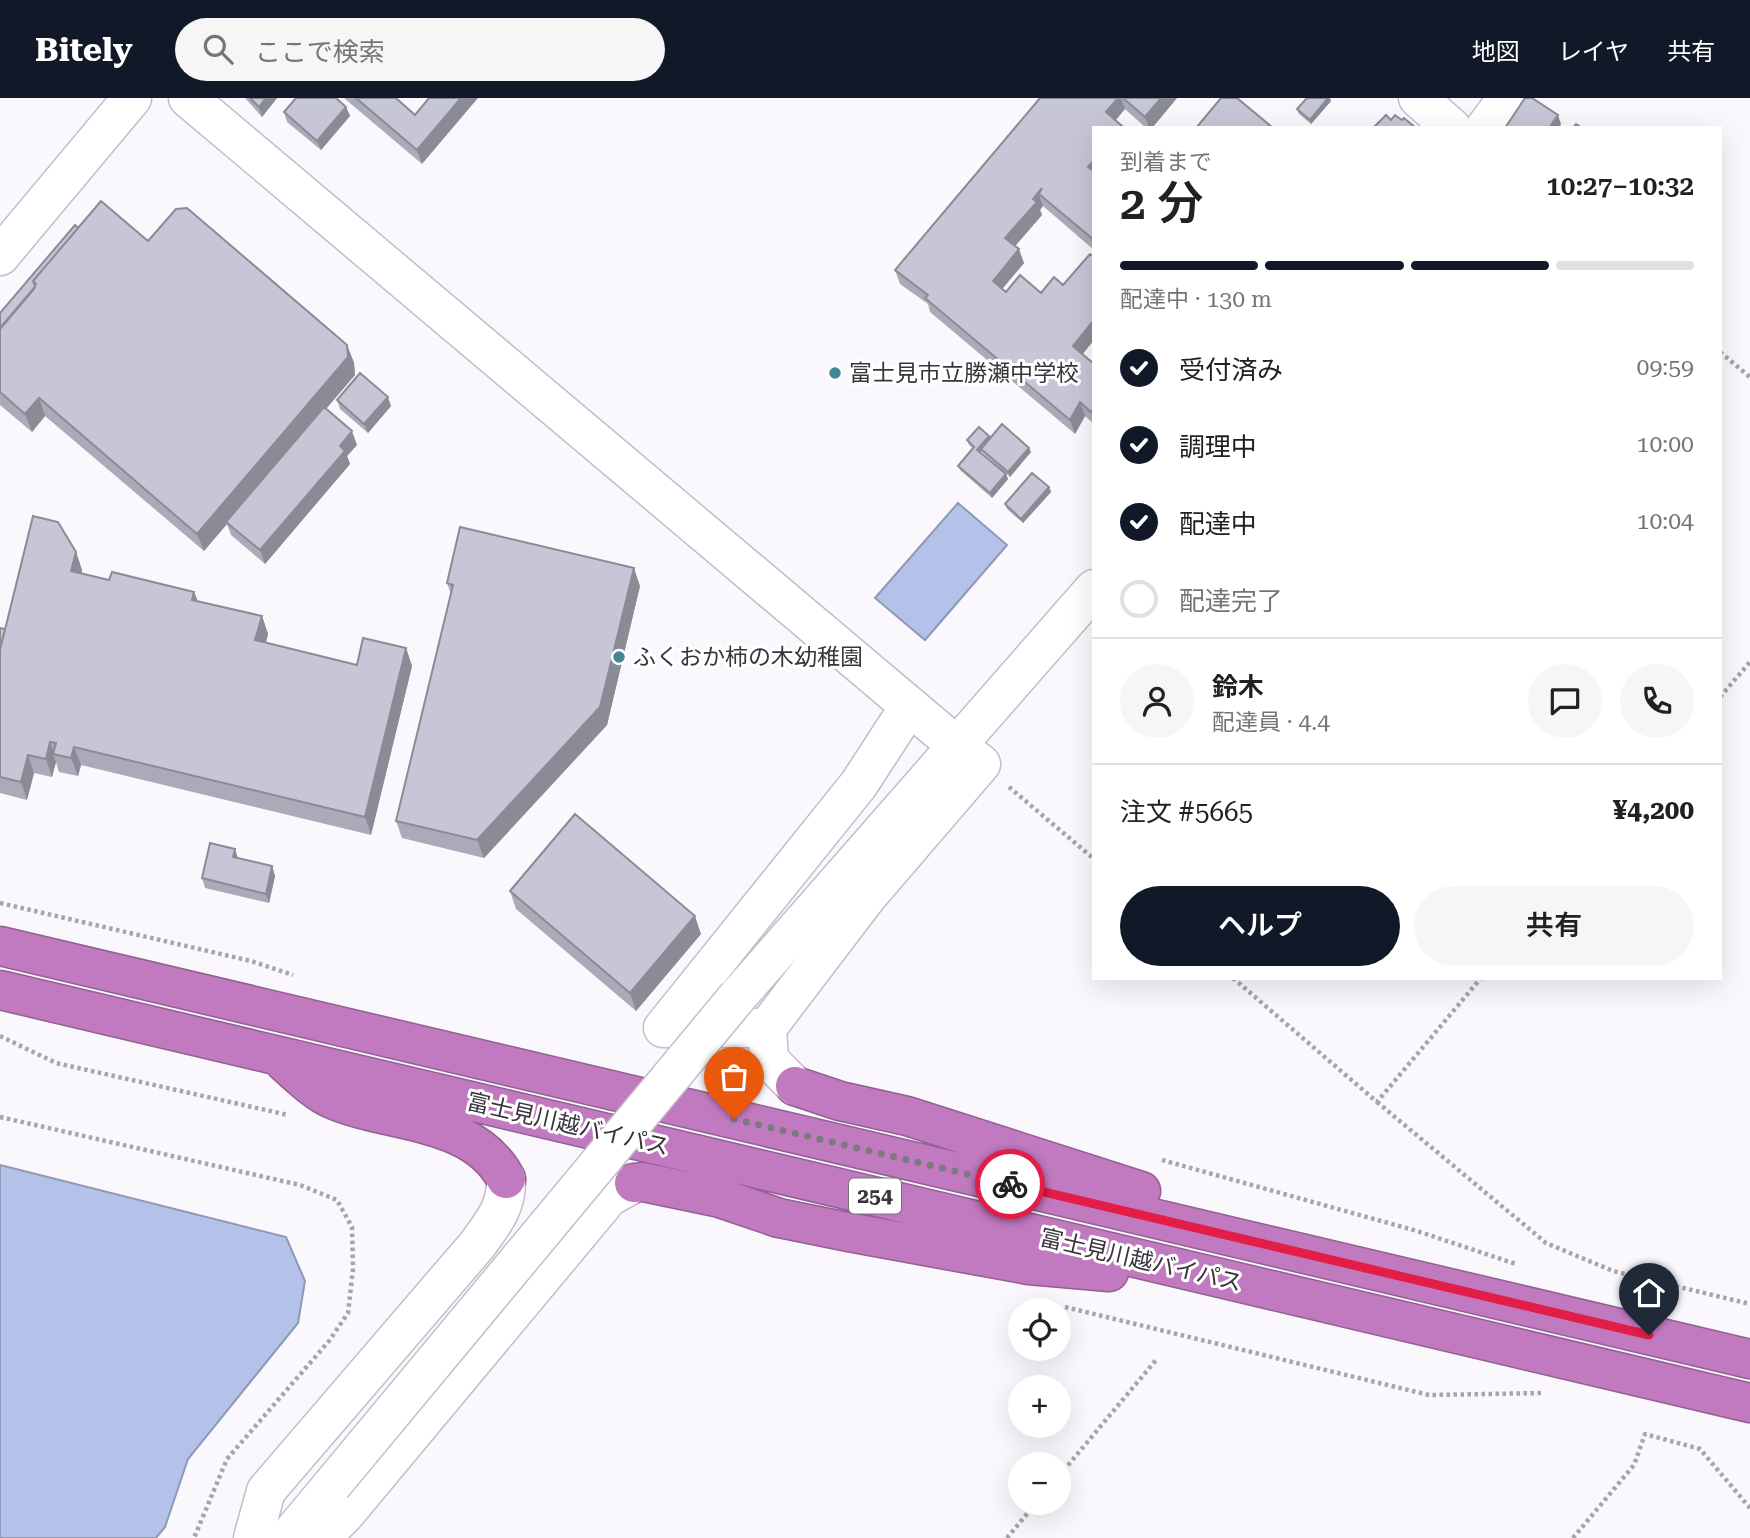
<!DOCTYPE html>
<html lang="ja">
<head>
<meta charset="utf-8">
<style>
	:root { --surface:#fff; --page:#f6f6f6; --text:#202124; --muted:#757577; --line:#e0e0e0; --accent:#111827 }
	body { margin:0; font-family:"Roboto Serif","Noto Sans JP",serif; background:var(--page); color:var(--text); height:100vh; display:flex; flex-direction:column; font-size:26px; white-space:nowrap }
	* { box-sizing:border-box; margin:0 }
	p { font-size:23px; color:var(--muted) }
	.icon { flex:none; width:38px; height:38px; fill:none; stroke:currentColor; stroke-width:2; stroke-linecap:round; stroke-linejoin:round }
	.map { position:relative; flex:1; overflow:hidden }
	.panel { position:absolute; left:1092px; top:28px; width:630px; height:854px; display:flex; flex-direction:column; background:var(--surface); border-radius:0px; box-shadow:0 7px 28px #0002 }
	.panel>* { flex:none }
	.buttons { position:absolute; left:1008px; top:1200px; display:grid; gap:14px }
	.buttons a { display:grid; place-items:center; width:63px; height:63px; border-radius:50%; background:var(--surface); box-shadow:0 7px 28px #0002; font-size:35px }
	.pin { position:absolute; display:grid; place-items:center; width:60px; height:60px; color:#fff; margin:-72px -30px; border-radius:50% 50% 50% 0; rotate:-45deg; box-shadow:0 0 7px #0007 }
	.pin .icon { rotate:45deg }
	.courier { position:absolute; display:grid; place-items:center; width:70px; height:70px; margin:-35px; border:5px solid #e11d48; border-radius:50%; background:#fff; color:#222; box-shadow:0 2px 9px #0007 }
	.head em { font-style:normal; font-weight:600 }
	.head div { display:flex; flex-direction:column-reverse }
	.head { display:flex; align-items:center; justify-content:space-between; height:119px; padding:0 28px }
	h1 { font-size:46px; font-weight:600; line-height:52px }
	.bar { display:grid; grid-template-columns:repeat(4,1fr); gap:10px 7px; align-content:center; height:84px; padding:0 28px }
	.bar i { height:9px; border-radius:5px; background:var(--line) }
	.bar .on { background:var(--accent) }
	.bar p { grid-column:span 4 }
	.line { display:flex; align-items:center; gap:18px; padding:0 28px; border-top:2px solid var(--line) }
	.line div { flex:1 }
	.round { display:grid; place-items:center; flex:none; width:74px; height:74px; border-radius:37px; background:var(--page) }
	ol { padding:0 28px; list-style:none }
	li { display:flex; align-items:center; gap:21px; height:77px }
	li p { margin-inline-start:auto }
	li .icon { padding:7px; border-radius:50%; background:var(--accent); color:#fff; stroke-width:4 }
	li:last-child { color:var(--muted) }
	li i { width:38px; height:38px; border:4px solid var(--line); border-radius:50% }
	.primary-button { display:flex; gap:14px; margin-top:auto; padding:14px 28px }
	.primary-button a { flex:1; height:80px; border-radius:42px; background:var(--accent); color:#fff; font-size:28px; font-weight:600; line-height:80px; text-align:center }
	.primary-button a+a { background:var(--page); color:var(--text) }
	header { display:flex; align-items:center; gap:42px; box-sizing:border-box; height:98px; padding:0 35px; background:var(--accent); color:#fff }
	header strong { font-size:33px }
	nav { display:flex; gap:38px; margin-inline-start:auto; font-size:24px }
	.search { width:490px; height:63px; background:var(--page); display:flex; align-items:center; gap:18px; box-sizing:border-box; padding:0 24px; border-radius:38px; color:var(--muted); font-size:26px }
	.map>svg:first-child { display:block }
</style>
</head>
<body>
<header>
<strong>Bitely</strong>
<div class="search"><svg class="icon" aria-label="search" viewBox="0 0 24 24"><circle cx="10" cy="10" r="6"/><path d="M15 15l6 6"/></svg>ここで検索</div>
<nav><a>地図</a><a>レイヤ</a><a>共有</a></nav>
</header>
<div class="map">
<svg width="1750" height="1440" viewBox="0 0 1750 1440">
	<rect width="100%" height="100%" fill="#faf7fd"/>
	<!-- water -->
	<path fill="#b4c2e9" stroke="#8f98b5" stroke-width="2" d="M958 405 1007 447 925 542 875 500Z
		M0 1067 286 1139 305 1183 298 1225 188 1361 165 1429 156 1440H0Z"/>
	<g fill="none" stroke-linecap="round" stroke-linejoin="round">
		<defs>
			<path id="street" d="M1418 0 1452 30
				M0 158 132 0
				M767 930H663L859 686 909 609
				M795 988 769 962 767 930 866 800 981 666 957 648
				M253 1440 266 1393 477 1147C493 1125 507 1109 506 1081
				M321 1440 345 1416 609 1099 634 1085"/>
			<path id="secondary" d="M188 0 957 648
				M1485 30 1507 0
				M738 898 1094 491
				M288 1440 332 1387"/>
			<path id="highway" d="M0 848 1750 1261
				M0 892 1750 1305
				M285 965C299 977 316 994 332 1001 389 1026 474 1019 506 1081
				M795 988 840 1003 907 1018 1141 1093
				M634 1085 643 1084 720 1100 779 1120 848 1134 1029 1167 1109 1174"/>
		</defs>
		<!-- street casing -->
		<use href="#street" stroke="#c4bccb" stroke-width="41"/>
		<!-- secondary casing -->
		<use href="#secondary" stroke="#c4bccb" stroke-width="41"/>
		<!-- highway casing -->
		<use href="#highway" stroke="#916191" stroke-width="41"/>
		<!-- path -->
		<path stroke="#a7a4aa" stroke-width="4.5" stroke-dasharray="3.5 3.5" stroke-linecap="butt" d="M1720 254 1750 279
			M1720 599 1750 564
			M1009 689 1094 761
			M0 805 251 863 293 877
			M1233 880 1377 1004 1481 880
			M0 938 56 965 288 1017
			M1377 1004 1546 1145 1613 1173 1750 1206
			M0 1019 300 1087 337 1102 352 1129 353 1171 348 1215 329 1243 227 1361 194 1440
			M1162 1062 1417 1133 1516 1166
			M1065 1209 1429 1297 1542 1295
			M1059 1378 1156 1262
			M1007 1440 1036 1405
			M1573 1440 1634 1367 1645 1336 1700 1351 1750 1410"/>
		<!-- street -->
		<use href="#street" stroke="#fff" stroke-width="38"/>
		<!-- secondary -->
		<use href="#secondary" stroke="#fff" stroke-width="38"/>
		<!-- highway -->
		<use href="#highway" stroke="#c179bf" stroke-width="38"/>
		<defs>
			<path id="secondary-bridge" d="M332 1387 738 898"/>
		</defs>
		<!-- secondary-bridge casing -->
		<use href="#secondary-bridge" stroke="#c4bccb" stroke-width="41" stroke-linecap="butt"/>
		<!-- secondary-bridge -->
		<use href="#secondary-bridge" stroke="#fff" stroke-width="38"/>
	</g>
	<!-- wall -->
	<path fill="#abaab8" d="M245 0H277L262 19Z
		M344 0H396L415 17 422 66Z
		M1040 0H1177L1152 30H1146L1125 11 1094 30V152L1043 108 1040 112 1042 117 1015 148 1024 165 1002 191 1094 266V326L1085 318 1075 336 930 214 928 206 900 186 895 172Z
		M1331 3 1311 26 1299 16 1297 11Z
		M346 9 350 18 321 52 287 24 284 14Z
		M78 130 148 143 347 247 354 265 355 277 326 311 357 347 347 358 350 366 265 466 231 437 227 426 204 453 45 318 32 334 0 307V215Z
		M337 302 391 308 368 335 340 311Z
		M990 341 1031 354 1010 379 983 355 982 353 981 354 1006 376 1008 381 992 400 960 372 958 368 973 350 969 347 967 342Z
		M1049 389 1051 394 1023 425 1007 411 1005 406Z
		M76 454 82 472 81 475 109 482 194 494 198 503 262 518 268 536 266 544 357 567 406 550 412 568 371 737 81 667 78 678 59 674 56 664 52 679 34 675 27 702 0 695V530L5 531Z
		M447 485 640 488 607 627 484 760 402 740 396 723 451 496Z
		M238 761 272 768 275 778 269 805 205 790 202 780Z
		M510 793 701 836 636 913 516 811Z"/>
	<!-- shaded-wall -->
	<path fill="#8b8b96" d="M266 0H277L262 19 259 9Z
		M461 0H478L422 66 417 52Z
		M1118 0H1121L1125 11 1111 28 1106 14Z
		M1161 0H1177L1152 30H1149L1145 19Z
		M1328 0H1330L1331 3 1311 26 1310 22Z
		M346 9 350 18 321 52 317 43Z
		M1558 17 1561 26 1559 30H1549Z
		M1094 62V82L1088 69Z
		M1042 90 1039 96 1043 108 1040 112 1042 117 1010 154 1005 140 1033 101Z
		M1019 151 1024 165 998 196 993 183Z
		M1094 222V242L1078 262 1073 248Z
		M347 247 354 265 355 277 228 425 226 424 227 426 204 453 197 436Z
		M388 299 391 308 368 335 364 326Z
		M39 300 45 318 32 334 25 316Z
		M1080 304 1085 318 1075 336 1070 322Z
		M352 333 357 347 347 358 350 366 265 466 260 452Z
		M989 338 991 343 981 351 982 353 979 356 977 352Z
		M1029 350 1031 354 1010 379 1008 374Z
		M1006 376 1008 381 992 400 990 395Z
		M1049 389 1051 394 1023 425 1021 421Z
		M76 454 82 472 78 490 71 473Z
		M634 470 640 488 607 627 484 760 477 742Z
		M194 494 201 512 192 502Z
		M262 518 268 536 262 560 255 542Z
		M406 550 412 568 371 737 365 719Z
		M50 644 55 657 53 656 56 664 52 679 46 661Z
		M74 649 81 667 78 678 71 660Z
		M28 657 34 675 27 702 21 684Z
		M235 751 238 760 236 769 233 759Z
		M272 768 275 778 269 805 266 796Z
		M695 818 701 836 636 913 630 895Z"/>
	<!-- building -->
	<path fill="#c7c6d6" stroke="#8b8b96" stroke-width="2" d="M250 0H266L259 9Z
		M296 0H336L346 9 317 43 284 14Z
		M356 0H396L415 17 429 0H461L417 52Z
		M1040 0H1118L1106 14 1122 28 1121 30H1094V62L1088 69 1094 73V142L1039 96 1042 90 1033 101 1037 104 1005 140 1019 151 993 183 1006 194 1020 177 1041 195 1054 179 1063 187 1090 156 1094 159V222L1073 248 1094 266V311L1091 314 1080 304 1070 322 925 200 928 197 895 172Z
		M1123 0H1161L1145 19Z
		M1221 0H1237L1273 30H1196Z
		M1307 0H1328L1310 22 1297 11Z
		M1525 0H1532L1558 17 1549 30H1505Z
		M1386 17 1391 22 1395 17 1402 22 1404 20 1416 30H1373Z
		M1576 26 1582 30H1573Z
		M101 103 148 143 176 111 187 110 347 247 348 259 197 436 39 300 25 316 0 294V231L34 191 36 186 33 183Z
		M75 127 78 130 33 183 35 188 34 190 0 230V215Z
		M360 275 388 299 364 326 337 302Z
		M324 309 352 333 340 348 345 353 260 452 226 424Z
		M1002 326 1029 350 1008 374 981 351Z
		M979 329 989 338 977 352 1006 376 990 395 958 368 974 349 967 342Z
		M1032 375 1049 389 1021 421 1005 406Z
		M33 418 58 424 76 454 71 473 109 482 112 474 194 494 192 502 262 518 255 542 357 567 363 540 406 550 365 719 74 649 71 660 53 656 56 645 50 644 46 661 28 657 21 684 0 679V552Z
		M460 429 634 470 600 609 477 742 396 723 453 487 447 485Z
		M0 530 5 531 0 552Z
		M575 716 695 818 630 895 510 793Z
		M210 745 235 751 233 759 272 768 266 796 202 780Z"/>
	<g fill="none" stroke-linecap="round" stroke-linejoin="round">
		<!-- done -->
		<path stroke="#7c797f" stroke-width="7" stroke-dasharray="0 12.6" d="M734 1021 1010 1086"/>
		<!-- route -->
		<path stroke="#e11d48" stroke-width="9" d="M1010 1086 1649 1237"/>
	</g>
	<!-- markers -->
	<g fill="#438795" stroke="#fff" stroke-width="2.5">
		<circle cx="835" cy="275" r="7"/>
		<circle cx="619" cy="559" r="7"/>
	</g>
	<g text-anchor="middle" stroke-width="6" stroke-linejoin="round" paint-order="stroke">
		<!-- shield labels -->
		<rect fill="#fff" stroke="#747276" stroke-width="2" x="849" y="1080.5" width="52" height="35" rx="5"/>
		<g font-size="21" font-weight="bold" fill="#38353b">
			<text x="875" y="1105">254</text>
		</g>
		<!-- poi labels -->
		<g font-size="23" fill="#38353b" stroke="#fff" text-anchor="start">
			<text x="849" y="283">富士見市立勝瀬中学校</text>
			<text x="633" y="567">ふくおか柿の木幼稚園</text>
		</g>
		<!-- street labels -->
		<g font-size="23" fill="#38353b" stroke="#fff">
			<text transform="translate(568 1026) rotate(13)" y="8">富士見川越バイパス</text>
			<text transform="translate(1141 1162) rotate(13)" y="8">富士見川越バイパス</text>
		</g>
	</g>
</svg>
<div class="buttons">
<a><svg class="icon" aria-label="locate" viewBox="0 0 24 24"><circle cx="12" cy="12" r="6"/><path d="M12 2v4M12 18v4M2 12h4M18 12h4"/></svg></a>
<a>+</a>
<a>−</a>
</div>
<div class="pin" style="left:734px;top:1021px;background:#ea580c"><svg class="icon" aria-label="bag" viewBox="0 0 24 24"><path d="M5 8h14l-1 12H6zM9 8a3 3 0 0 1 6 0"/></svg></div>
<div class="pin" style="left:1649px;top:1237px;background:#1f2937"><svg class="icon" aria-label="home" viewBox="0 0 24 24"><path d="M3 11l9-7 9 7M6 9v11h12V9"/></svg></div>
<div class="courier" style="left:1010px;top:1086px"><svg class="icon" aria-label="bike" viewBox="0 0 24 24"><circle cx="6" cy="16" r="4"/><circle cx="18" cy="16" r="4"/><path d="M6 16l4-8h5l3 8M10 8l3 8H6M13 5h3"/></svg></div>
<section class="panel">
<div class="head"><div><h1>2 分</h1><p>到着まで</p></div><em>10:27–10:32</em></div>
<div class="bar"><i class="on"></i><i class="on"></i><i class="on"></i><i></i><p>配達中 · 130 m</p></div>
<ol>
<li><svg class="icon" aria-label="check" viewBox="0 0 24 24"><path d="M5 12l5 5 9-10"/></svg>受付済み<p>09:59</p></li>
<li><svg class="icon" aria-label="check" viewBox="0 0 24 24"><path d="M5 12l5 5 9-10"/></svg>調理中<p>10:00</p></li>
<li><svg class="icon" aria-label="check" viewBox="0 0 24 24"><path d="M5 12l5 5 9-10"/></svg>配達中<p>10:04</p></li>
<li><i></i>配達完了</li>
</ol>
<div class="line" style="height:126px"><a class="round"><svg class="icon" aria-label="person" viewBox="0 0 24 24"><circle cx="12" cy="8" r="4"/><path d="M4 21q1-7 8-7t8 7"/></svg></a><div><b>鈴木</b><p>配達員 · 4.4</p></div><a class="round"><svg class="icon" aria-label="chat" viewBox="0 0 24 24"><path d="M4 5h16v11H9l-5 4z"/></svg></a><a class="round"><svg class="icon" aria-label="phone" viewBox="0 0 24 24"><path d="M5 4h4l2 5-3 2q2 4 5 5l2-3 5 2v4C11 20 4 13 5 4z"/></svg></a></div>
<div class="line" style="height:91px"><div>注文 #5665</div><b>¥4,200</b></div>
<div class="primary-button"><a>ヘルプ</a><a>共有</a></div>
</section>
</div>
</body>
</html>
